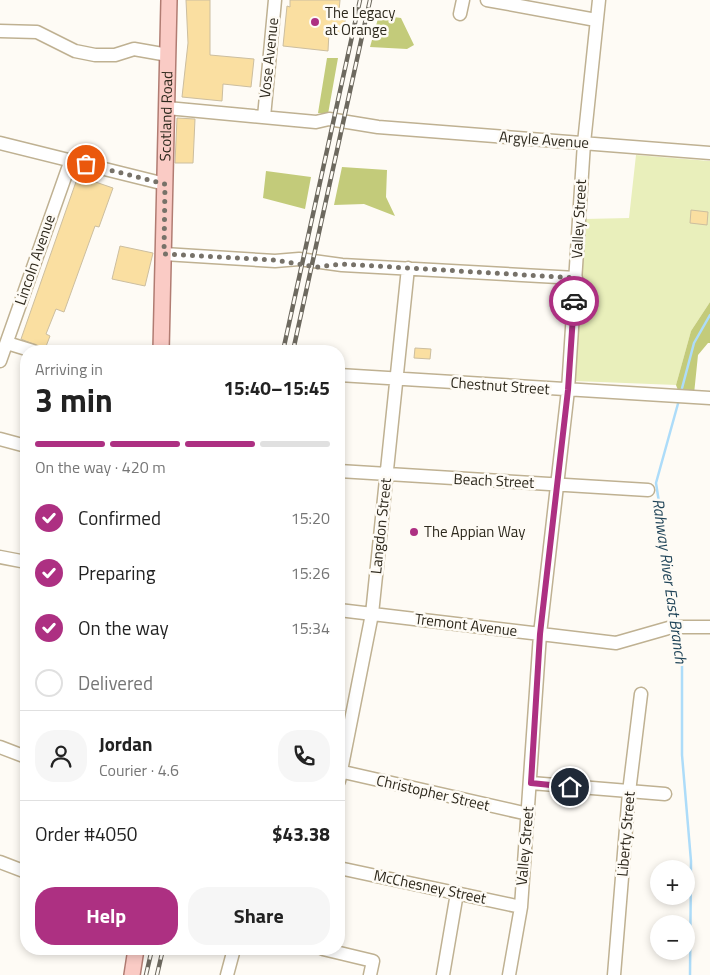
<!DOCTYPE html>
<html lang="en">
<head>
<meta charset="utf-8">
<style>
	:root { --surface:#fff; --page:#f6f6f6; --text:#222; --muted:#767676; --line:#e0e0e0; --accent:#ad3082 }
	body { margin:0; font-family:"Titillium Web",sans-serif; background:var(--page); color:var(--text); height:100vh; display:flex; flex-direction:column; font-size:19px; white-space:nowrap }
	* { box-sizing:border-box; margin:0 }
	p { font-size:16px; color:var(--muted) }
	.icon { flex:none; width:28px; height:28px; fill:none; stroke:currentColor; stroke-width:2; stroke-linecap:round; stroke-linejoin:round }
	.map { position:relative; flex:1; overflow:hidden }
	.sheet { position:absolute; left:20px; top:345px; width:325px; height:610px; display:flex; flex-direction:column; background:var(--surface); border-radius:20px; box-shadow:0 2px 8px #0003 }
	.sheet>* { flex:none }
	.fabs { position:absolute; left:650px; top:860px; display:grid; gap:10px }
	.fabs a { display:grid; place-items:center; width:45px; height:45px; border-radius:50%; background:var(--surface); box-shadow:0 2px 8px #0003; font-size:25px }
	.pin { position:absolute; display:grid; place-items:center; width:42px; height:42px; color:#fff; margin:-21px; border:2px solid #fff; border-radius:50%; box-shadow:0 1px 5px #0007 }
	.courier { position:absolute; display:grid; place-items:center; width:50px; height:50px; margin:-25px; border:4px solid #ad3082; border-radius:50%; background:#fff; color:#222; box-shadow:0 1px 6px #0007 }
	.summary em { font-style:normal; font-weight:700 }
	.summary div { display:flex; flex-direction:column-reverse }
	.summary { display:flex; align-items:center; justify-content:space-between; height:85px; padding:0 15px }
	h1 { font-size:32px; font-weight:700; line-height:38px }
	.bar { display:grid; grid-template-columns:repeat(4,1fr); gap:8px 5px; align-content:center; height:60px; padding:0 15px }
	.bar i { height:6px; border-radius:4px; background:var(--line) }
	.bar .active { background:var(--accent) }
	.bar p { grid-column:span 4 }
	.line { display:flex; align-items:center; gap:12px; padding:0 15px; border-top:1px solid var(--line) }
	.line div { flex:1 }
	.round { display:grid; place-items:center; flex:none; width:52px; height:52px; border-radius:20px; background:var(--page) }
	ol { padding:0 15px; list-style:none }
	li { display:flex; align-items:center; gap:15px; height:55px }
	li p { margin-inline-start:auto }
	li .icon { padding:5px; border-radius:50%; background:var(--accent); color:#fff; stroke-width:4 }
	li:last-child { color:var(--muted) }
	li i { width:28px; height:28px; border:2px solid var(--line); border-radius:50% }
	.primary-button { display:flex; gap:10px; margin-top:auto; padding:10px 15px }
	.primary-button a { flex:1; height:58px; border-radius:20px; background:var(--accent); color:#fff; font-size:20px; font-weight:700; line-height:58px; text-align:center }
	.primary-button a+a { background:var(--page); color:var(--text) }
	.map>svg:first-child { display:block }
</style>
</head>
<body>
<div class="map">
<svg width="710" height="975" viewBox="0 0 710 975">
	<rect width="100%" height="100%" fill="#fefbf5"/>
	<!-- green -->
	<path fill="#e9efbb" d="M636 155 710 161V302L691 331 676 385 575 381 584 219 629 218Z"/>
	<!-- forest -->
	<path fill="#c3cb7a" d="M379 15 401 18 414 45 407 49 370 47Z
		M327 58H338L328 114 318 113Z
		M342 167 387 170 386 197 395 216 364 204 334 205Z
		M266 171 311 177 305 209 263 198Z
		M710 302V343H708L698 355 694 394 679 393 676 385 691 331Z"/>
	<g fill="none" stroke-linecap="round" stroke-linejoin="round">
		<!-- stream -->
		<path stroke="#addcf9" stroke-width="2.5" d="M681 392 694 343 710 315
			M678 624 656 483 679 400
			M679 632 682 652V755L691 861 690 975"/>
	</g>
	<!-- building -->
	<path fill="#fadfa1" stroke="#ccbe9f" d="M186 0H210V55L254 59 251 87 223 84 222 101 182 97 188 43Z
		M290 0H340L339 11 346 12 344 33 329 32 328 51 283 46 287 6 290 7Z
		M177 118 195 119 193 163H175Z
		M78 176 113 188 99 227 95 226 64 312 56 309 46 334 50 336 45 349 21 339Z
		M691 210 708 212 707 225 690 223Z
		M120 246 153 253 145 286 112 279Z
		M415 348 431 349 430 359 414 358Z"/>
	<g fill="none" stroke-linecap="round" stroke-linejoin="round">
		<defs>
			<path id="minor" d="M487 0 596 20
				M460 14 463 0
				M0 31 37 32 75 51 95 55H115L134 49 168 55
				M167 108 316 122 329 119 378 127 710 153
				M264 117 275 0
				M0 143 165 184
				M164 254 275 261 299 259 342 265 576 278
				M7 343 33 351
				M0 361 71 160
				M339 375 710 398
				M0 439 26 446
				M339 471 648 490
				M0 557 26 562
				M339 610 616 643 672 627H710
				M0 747 26 757
				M339 771 528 814
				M339 781 372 614 408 268
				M531 783 665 794
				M0 862 26 872
				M339 868 521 907
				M323 949 373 961 370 975
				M227 975 234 949
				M443 975 457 893
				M509 975 521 907 540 634 568 390 584 143 599 0
				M614 975 629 792 641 694"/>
			<g id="major">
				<path id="s1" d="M161 351 169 0"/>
				<path d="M132 975 136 949"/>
			</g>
		</defs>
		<!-- minor casing -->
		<use href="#minor" stroke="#bfb192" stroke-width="15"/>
		<!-- major casing -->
		<use href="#major" stroke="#b17c72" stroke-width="18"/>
		<!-- minor -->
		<use href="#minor" stroke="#fff" stroke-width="12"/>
		<!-- major -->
		<use href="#major" stroke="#facbc5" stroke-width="15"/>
		<defs>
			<path id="rail" d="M283 351 360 0
				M293 351 370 0
				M146 975 152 949
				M157 975 163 949"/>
		</defs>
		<!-- rail casing -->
		<use href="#rail" stroke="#6d695f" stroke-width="4.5"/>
		<!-- rail -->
		<use href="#rail" stroke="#fefbf5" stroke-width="2.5" stroke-dasharray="8" stroke-linecap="butt"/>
	</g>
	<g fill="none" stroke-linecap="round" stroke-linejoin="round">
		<!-- done -->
		<path stroke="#777269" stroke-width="5" stroke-dasharray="0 9" d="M86 164 165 184 164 254 275 260 317 267 342 264 576 278 574 301"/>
		<!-- route -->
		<path stroke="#ad3082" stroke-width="6" d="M570 787 531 783 540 634 568 390 574 301"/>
	</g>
	<!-- markers -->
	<g fill="#ad3082" stroke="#fefbf5" stroke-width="2">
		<circle cx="315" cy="22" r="5"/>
		<circle cx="414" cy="532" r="5"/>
	</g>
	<g text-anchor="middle" stroke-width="5" stroke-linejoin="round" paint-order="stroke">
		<!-- poi labels -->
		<g font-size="15" fill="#2e291d" stroke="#fefbf5" text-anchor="start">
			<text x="325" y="18">The Legacy<tspan x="325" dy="17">at Orange</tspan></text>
			<text x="424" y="537">The Appian Way</text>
		</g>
		<!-- street labels -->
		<g font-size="15" fill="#2e291d" stroke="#fefbf5">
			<text transform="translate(269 58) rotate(-84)" y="5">Vose Avenue</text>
			<text dy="5" stroke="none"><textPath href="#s1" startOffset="235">Scotland Road</textPath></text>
			<text transform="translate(544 140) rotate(4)" y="5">Argyle Avenue</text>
			<text transform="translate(579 219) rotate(-87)" y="5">Valley Street</text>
			<text transform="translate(35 260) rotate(-71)" y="5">Lincoln Avenue</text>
			<text transform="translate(500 386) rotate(4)" y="5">Chestnut Street</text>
			<text transform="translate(494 481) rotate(3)" y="5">Beach Street</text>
			<text transform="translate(381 526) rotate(-84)" y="5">Langdon Street</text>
			<text transform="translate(466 625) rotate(7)" y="5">Tremont Avenue</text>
			<text transform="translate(433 793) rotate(13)" y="5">Christopher Street</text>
			<text transform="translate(626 834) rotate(-85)" y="5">Liberty Street</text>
			<text transform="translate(525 846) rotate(-85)" y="5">Valley Street</text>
			<text transform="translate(430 887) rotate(12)" y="5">McChesney Street</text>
		</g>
		<!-- water labels -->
		<g font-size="16" font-style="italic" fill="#214559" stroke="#fefbf5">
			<text transform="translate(670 581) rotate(82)" y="6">Rahway River East Branch</text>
		</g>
	</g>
</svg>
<div class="fabs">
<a>+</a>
<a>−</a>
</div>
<div class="pin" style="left:86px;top:164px;background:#ea580c"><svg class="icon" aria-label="bag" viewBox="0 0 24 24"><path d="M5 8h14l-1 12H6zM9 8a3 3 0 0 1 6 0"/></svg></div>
<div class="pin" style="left:570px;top:787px;background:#1f2937"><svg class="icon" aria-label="home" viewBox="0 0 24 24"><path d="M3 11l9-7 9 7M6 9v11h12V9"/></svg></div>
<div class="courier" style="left:574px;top:301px"><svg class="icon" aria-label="car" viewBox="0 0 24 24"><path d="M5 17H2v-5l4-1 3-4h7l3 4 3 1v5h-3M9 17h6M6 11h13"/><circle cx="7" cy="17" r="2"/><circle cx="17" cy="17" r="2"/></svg></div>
<section class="sheet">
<div class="summary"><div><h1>3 min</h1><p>Arriving in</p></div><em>15:40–15:45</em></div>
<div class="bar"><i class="active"></i><i class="active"></i><i class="active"></i><i></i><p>On the way · 420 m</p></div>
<ol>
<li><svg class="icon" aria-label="check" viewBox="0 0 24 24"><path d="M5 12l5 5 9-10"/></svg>Confirmed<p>15:20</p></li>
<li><svg class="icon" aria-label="check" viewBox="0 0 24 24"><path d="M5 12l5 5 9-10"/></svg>Preparing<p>15:26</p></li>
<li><svg class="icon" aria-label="check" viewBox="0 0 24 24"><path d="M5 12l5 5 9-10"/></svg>On the way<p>15:34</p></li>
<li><i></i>Delivered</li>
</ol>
<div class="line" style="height:90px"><a class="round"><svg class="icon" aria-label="person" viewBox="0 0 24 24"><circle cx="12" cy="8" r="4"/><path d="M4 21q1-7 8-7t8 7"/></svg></a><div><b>Jordan</b><p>Courier · 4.6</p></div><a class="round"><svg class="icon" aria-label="phone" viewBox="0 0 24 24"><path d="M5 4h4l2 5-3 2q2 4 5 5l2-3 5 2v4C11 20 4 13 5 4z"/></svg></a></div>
<div class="line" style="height:65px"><div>Order #4050</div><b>$43.38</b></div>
<div class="primary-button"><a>Help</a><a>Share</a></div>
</section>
</div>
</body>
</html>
